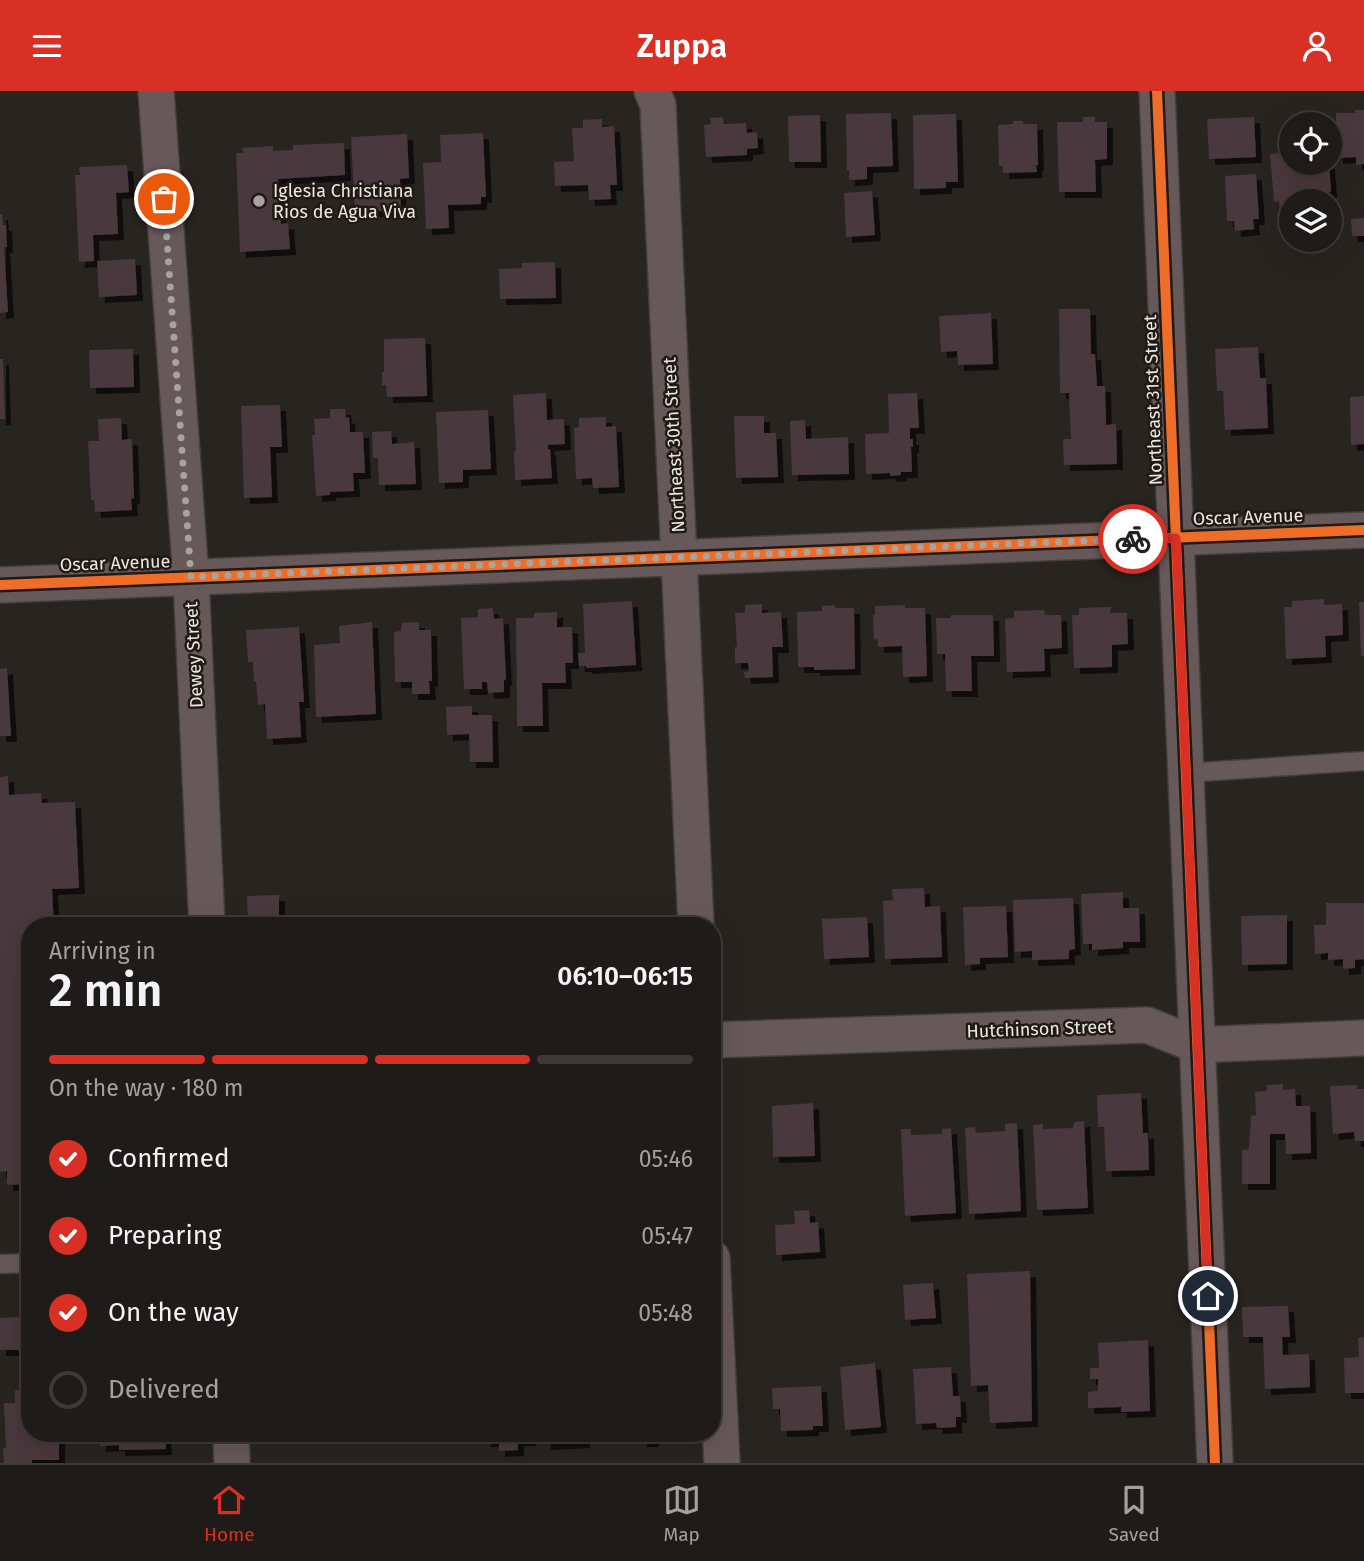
<!DOCTYPE html>
<html lang="en">
<head>
<meta charset="utf-8">
<style>
	:root { --surface:#1e1b18; --page:#2b2825; --text:#f1f3f6; --muted:#a1a1a2; --line:#3c3937; --accent:#d93025 }
	body { margin:0; font-family:"Fira Sans",sans-serif; background:var(--page); color:var(--text); height:100vh; display:flex; flex-direction:column; font-size:26px; white-space:nowrap }
	* { box-sizing:border-box; margin:0 }
	p { font-size:23px; color:var(--muted) }
	.icon { flex:none; width:38px; height:38px; fill:none; stroke:currentColor; stroke-width:2; stroke-linecap:round; stroke-linejoin:round }
	.map { position:relative; flex:1; overflow:hidden }
	.drawer { position:absolute; left:21px; top:826px; width:700px; height:525px; display:flex; flex-direction:column; background:var(--surface); border-radius:28px; box-shadow:0 7px 28px #0002,0 0 0 2px var(--line) }
	.drawer>* { flex:none }
	.buttons { position:absolute; left:1279px; top:21px; display:grid; gap:14px }
	.buttons a { display:grid; place-items:center; width:63px; height:63px; border-radius:50%; background:var(--surface); box-shadow:0 7px 28px #0002,0 0 0 2px var(--line); font-size:35px }
	.pin { position:absolute; display:grid; place-items:center; width:60px; height:60px; color:#fff; margin:-30px; border:4px solid #fff; border-radius:50%; box-shadow:0 2px 7px #0007 }
	.courier { position:absolute; display:grid; place-items:center; width:70px; height:70px; margin:-35px; border:5px solid #d93025; border-radius:50%; background:#fff; color:#222; box-shadow:0 2px 9px #0007 }
	.summary em { font-style:normal; font-weight:600 }
	.summary div { display:flex; flex-direction:column-reverse }
	.summary { display:flex; align-items:center; justify-content:space-between; height:119px; padding:0 28px }
	h1 { font-size:46px; font-weight:600; line-height:52px }
	.bar { display:grid; grid-template-columns:repeat(4,1fr); gap:10px 7px; align-content:center; height:84px; padding:0 28px }
	.bar i { height:9px; border-radius:5px; background:var(--line) }
	.bar .on { background:var(--accent) }
	.bar p { grid-column:span 4 }
	ol { padding:0 28px; list-style:none }
	li { display:flex; align-items:center; gap:21px; height:77px }
	li p { margin-inline-start:auto }
	li .icon { padding:7px; border-radius:50%; background:var(--accent); color:#fff; stroke-width:4 }
	li:last-child { color:var(--muted) }
	li i { width:38px; height:38px; border:4px solid var(--line); border-radius:50% }
	header { display:flex; justify-content:space-between; align-items:center; height:91px; padding:0 28px; background:var(--accent); color:#fff; font-size:32px; font-weight:600 }
	.tabs { display:flex; justify-content:space-around; align-items:center; height:98px; border-top:2px solid var(--line); background:var(--surface); font-size:19px; color:var(--muted) }
	.tabs a { display:grid; justify-items:center; gap:4px }
	.tabs .on { color:var(--accent) }
	.map>svg:first-child { display:block }
</style>
</head>
<body>
<header><svg class="icon" aria-label="menu" viewBox="0 0 24 24"><path d="M4 6h16M4 12h16M4 18h16"/></svg>Zuppa<svg class="icon" aria-label="person" viewBox="0 0 24 24"><circle cx="12" cy="8" r="4"/><path d="M4 21q1-7 8-7t8 7"/></svg></header>
<div class="map">
<svg width="1364" height="1372" viewBox="0 0 1364 1372">
	<defs>
		<filter id="shadow"><feDropShadow dx="6" dy="6" stdDeviation="0" flood-color="#0009"/></filter>
	</defs>
	<rect width="100%" height="100%" fill="#282420"/>
	<!-- building -->
	<path fill="#48393d" filter="url(#shadow)" d="M1355 19H1364V73L1356 74V66L1337 67 1336 22H1355Z
		M891 22 893 75 867 76V88L849 89V79H847L846 23Z
		M956 23 958 91H946V97L914 98 913 24Z
		M820 24 821 71H789L788 25Z
		M723 26 724 33 746 32 747 42 757 41 758 57 747 58V64L706 66 704 34 711 33 710 27Z
		M1083 26H1095V31H1107V68L1095 69 1096 101H1059L1057 31H1083Z
		M1254 26 1256 66 1209 68 1207 28Z
		M602 28V36L614 35 617 94H610L611 108 589 109 588 94 555 95 554 71 574 70 572 37H583V29Z
		M1013 30H1023V33H1037L1038 74H1036L1037 81 1003 82V75H999L998 34 1013 33Z
		M483 42 486 106H481V113L448 114 449 137 426 138 423 72 441 71 440 44Z
		M407 43 409 87 400 88 401 119 355 121 351 46Z
		M344 52 345 84 278 88 281 133 288 132 290 158 240 161 236 62H243L242 57 273 55V60L293 59V54Z
		M1292 61V72H1329L1331 101 1315 103V106L1310 107V110H1292V129L1281 130 1279 110 1274 111 1270 63Z
		M127 74 129 101 116 102 118 143 93 144 94 170 79 171 75 84H80L79 76Z
		M1256 83 1259 128H1253L1254 138 1235 140 1234 130H1227L1225 85Z
		M872 100 875 144 846 146 844 102Z
		M0 123H2L3 134H6L7 156H4L8 221 0 222Z
		M1364 127V145H1352L1351 128Z
		M135 168 137 204 99 206 97 170Z
		M555 171 556 207 500 208 499 178 522 177V172Z
		M1059 218H1090L1091 263H1095L1097 295H1105L1106 334 1116 333 1117 373 1064 374 1063 348H1071L1069 302H1060Z
		M991 222 993 273 958 274 957 260 941 261 939 225Z
		M425 247 427 305 387 306 386 294H382V281H384V248Z
		M1258 256 1260 287H1266L1268 337 1225 339 1223 300H1217L1215 258Z
		M133 258 134 296 90 297 89 259Z
		M0 268H3L5 328H0Z
		M546 302 547 329 564 328 565 353 548 354V358H550L552 387 515 389 514 360H516L513 304Z
		M917 302 919 337H910V348H913V356H911L912 381H901V384L890 385V382L866 383 865 343 889 342 888 303Z
		M1364 305V353L1351 354 1350 306Z
		M280 314 282 356H270L272 406 244 407 241 315Z
		M330 318H345L346 327 349 326 350 341H363L365 382H353L354 400 330 401V404L316 405 312 344H315L314 328 330 327Z
		M488 319 491 378 463 379V391L439 392 436 321Z
		M734 325H764V342H776L778 386 736 387Z
		M606 326V336L616 335 619 396 593 397 592 387 576 388 574 337 579 336V327Z
		M121 327 122 349 132 348 134 407 131 408 132 419 95 421 94 409H91L88 350H99L98 328Z
		M805 329 806 348 848 346 849 383 792 384 790 330Z
		M391 340 392 353 414 351 416 393 379 394 378 367H373L372 341Z
		M1324 508V514L1342 513 1343 544 1325 545 1326 566 1286 568 1284 516H1292V510Z
		M632 510 636 574 586 577V575H579L578 562H585L583 513Z
		M1359 511H1364V565H1361Z
		M762 513V522L781 521 783 556H772L773 586 745 587 744 581 749 580 748 572H735V556H737L735 522H745V514Z
		M835 514V517H854L855 578 814 579V576H798L797 521 822 520V515Z
		M905 514V517H925L927 585 903 586 902 555 878 556V548L874 549 873 524H875V515Z
		M1111 516 1110 522H1127L1128 553 1112 554V576L1074 577 1072 524H1079V517Z
		M493 517 494 528 503 527 506 588 504 589V601L488 602 487 591H482V598H464L461 527 478 526V518Z
		M1044 519 1045 524H1061L1062 557 1044 558 1045 580 1007 581 1005 528 1014 527V520Z
		M557 521V536H572L573 572H565L566 592H542L543 635H517L516 527H534V522Z
		M951 524H993L994 565H971L972 600H946L945 563H937L936 527H951Z
		M372 531 376 623 316 626 314 554 340 552 339 535Z
		M419 531V539H431L432 590H429L430 603H412V591H395L394 541 401 540 402 532Z
		M299 536 304 611H299L301 646 267 648 265 613 258 614 256 590H254L253 571H248L246 539Z
		M7 577 11 645H0V578Z
		M472 615V624H492L493 671H470L469 643 447 644 446 616Z
		M8 685 9 704 41 702 42 712 75 711 79 797 52 798 54 835H30V1093L7 1094V1080L0 1081V686Z
		M924 797 925 816 940 815 942 866 885 868 883 810 893 809 892 798Z
		M1123 801V817H1139L1140 851H1123V857L1092 859V853H1083L1081 803Z
		M279 804V827L293 826V835H248L247 805Z
		M1073 807 1075 858 1069 859V868L1032 869V860L1015 861 1013 809Z
		M1326 812H1364V868L1355 869V877L1343 878V868L1328 869V862L1315 863 1314 834H1326Z
		M1006 815 1008 866 980 867V873L965 874 963 816Z
		M1287 824V873L1242 874 1241 825Z
		M516 825 517 835H472V826Z
		M867 826 869 866 824 868 822 828Z
		M438 827 439 835H404V829Z
		M1283 993V999L1295 998 1296 1015H1310L1311 1062 1286 1063 1285 1043H1270V1093H1242V1059L1249 1058 1251 1025 1256 1024 1255 1001 1267 1000V994Z
		M1357 994V998H1364V1050H1355L1354 1041 1333 1043 1330 995Z
		M1141 1002 1143 1042H1148L1149 1079 1106 1080 1104 1036H1098L1097 1004Z
		M813 1012 815 1065 773 1066 772 1015Z
		M1084 1030 1088 1117 1037 1119 1033 1034 1043 1033V1038L1073 1037 1074 1031Z
		M1017 1032 1021 1120 969 1123 965 1037 975 1036 976 1042 1005 1040V1033Z
		M951 1037 956 1122 905 1125 901 1038H911V1044L942 1043V1038Z
		M809 1119 810 1132 818 1131 820 1161 776 1164 775 1134 795 1133 794 1120Z
		M1030 1180 1032 1330 990 1332 988 1294 971 1295 967 1183Z
		M933 1192 936 1227 905 1229 903 1194Z
		M1288 1215 1290 1246H1282L1283 1264 1309 1263 1310 1296 1265 1298 1263 1246H1243L1242 1216Z
		M24 1226V1259H0V1227Z
		M1364 1246V1302H1345L1344 1267 1359 1266 1358 1247Z
		M1148 1249 1150 1320 1121 1321V1316L1088 1317V1301L1098 1300V1288H1090V1277H1099L1098 1252Z
		M875 1272 881 1336 845 1339 840 1276Z
		M951 1276 953 1305H960L961 1326H956V1336L937 1337 936 1332 916 1333 913 1278Z
		M19 1283H30V1342H59V1369H32V1372H4L3 1357H6L4 1312H15V1299H20Z
		M821 1295 823 1335H813V1339L781 1340 780 1318H773L772 1297Z
		M100 1342H165L166 1358 119 1359V1354L100 1355Z
		M485 1342H529L530 1349H518V1359L499 1360V1350H485Z
		M545 1342H584V1351L545 1353Z
		M641 1342H653V1350H641Z"/>
	<g fill="none" stroke-linecap="round" stroke-linejoin="round">
		<defs>
			<path id="lane" d="M1186 682 1364 670
				M0 1173 30 1172"/>
			<path id="street" d="M156 0 191 487 207 835
				M652 0 658 14 696 835
				M1157 0 1215 1372
				M0 494 1364 439
				M712 949 1147 934 1197 954 1364 947
				M712 1167 722 1372
				M231 1342 232 1372"/>
		</defs>
		<!-- lane casing -->
		<use href="#lane" stroke="#433f3c" stroke-width="21"/>
		<!-- street casing -->
		<use href="#street" stroke="#433f3c" stroke-width="38"/>
		<!-- lane -->
		<use href="#lane" stroke="#67585a" stroke-width="18"/>
		<!-- street -->
		<use href="#street" stroke="#67585a" stroke-width="35"/>
		<defs>
			<path id="cycleway" d="M1157 0 1215 1372
				M0 494 1364 439"/>
		</defs>
		<!-- cycleway casing -->
		<use href="#cycleway" stroke="#211a14" stroke-width="15"/>
		<!-- cycleway -->
		<use href="#cycleway" stroke="#ee6e29" stroke-width="10"/>
	</g>
	<g fill="none" stroke-linecap="round" stroke-linejoin="round">
		<!-- done -->
		<path stroke="#a8a39f" stroke-width="7" stroke-dasharray="0 12.6" d="M164 108 191 486 1133 448"/>
		<!-- route -->
		<path stroke="#d93025" stroke-width="9" d="M1133 448 1176 447 1208 1205"/>
	</g>
	<!-- markers -->
	<circle fill="#a8a39f" stroke="#211a14" stroke-width="2.5" cx="259" cy="110" r="7"/>
	<g text-anchor="middle" stroke-width="5" stroke-linejoin="round" paint-order="stroke">
		<!-- poi labels -->
		<g font-size="18" fill="#ede7e3" stroke="#211a14" text-anchor="start">
			<text x="273" y="106">Iglesia Christiana<tspan x="273" dy="21">Rios de Agua Viva</tspan></text>
		</g>
		<!-- street labels -->
		<g font-size="18" fill="#ede7e3" stroke="#211a14">
			<text transform="translate(1153 309) rotate(-92)" y="6">Northeast 31st Street</text>
			<text transform="translate(674 354) rotate(-93)" y="6">Northeast 30th Street</text>
			<text transform="translate(1248 426) rotate(-2)" y="6">Oscar Avenue</text>
			<text transform="translate(115 472) rotate(-2)" y="6">Oscar Avenue</text>
			<text transform="translate(194 564) rotate(-93)" y="6">Dewey Street</text>
			<text transform="translate(1040 938) rotate(-2)" y="6">Hutchinson Street</text>
		</g>
	</g>
</svg>
<div class="buttons">
<a><svg class="icon" aria-label="locate" viewBox="0 0 24 24"><circle cx="12" cy="12" r="6"/><path d="M12 2v4M12 18v4M2 12h4M18 12h4"/></svg></a>
<a><svg class="icon" aria-label="layers" viewBox="0 0 24 24"><path d="M12 4l9 5-9 5-9-5zM3 14l9 5 9-5"/></svg></a>
</div>
<div class="pin" style="left:164px;top:108px;background:#ea580c"><svg class="icon" aria-label="bag" viewBox="0 0 24 24"><path d="M5 8h14l-1 12H6zM9 8a3 3 0 0 1 6 0"/></svg></div>
<div class="pin" style="left:1208px;top:1205px;background:#1f2937"><svg class="icon" aria-label="home" viewBox="0 0 24 24"><path d="M3 11l9-7 9 7M6 9v11h12V9"/></svg></div>
<div class="courier" style="left:1133px;top:448px"><svg class="icon" aria-label="bike" viewBox="0 0 24 24"><circle cx="6" cy="16" r="4"/><circle cx="18" cy="16" r="4"/><path d="M6 16l4-8h5l3 8M10 8l3 8H6M13 5h3"/></svg></div>
<section class="drawer">
<div class="summary"><div><h1>2 min</h1><p>Arriving in</p></div><em>06:10–06:15</em></div>
<div class="bar"><i class="on"></i><i class="on"></i><i class="on"></i><i></i><p>On the way · 180 m</p></div>
<ol>
<li><svg class="icon" aria-label="check" viewBox="0 0 24 24"><path d="M5 12l5 5 9-10"/></svg>Confirmed<p>05:46</p></li>
<li><svg class="icon" aria-label="check" viewBox="0 0 24 24"><path d="M5 12l5 5 9-10"/></svg>Preparing<p>05:47</p></li>
<li><svg class="icon" aria-label="check" viewBox="0 0 24 24"><path d="M5 12l5 5 9-10"/></svg>On the way<p>05:48</p></li>
<li><i></i>Delivered</li>
</ol>
</section>
</div>
<nav class="tabs">
<a class="on"><svg class="icon" aria-label="home" viewBox="0 0 24 24"><path d="M3 11l9-7 9 7M6 9v11h12V9"/></svg>Home</a>
<a><svg class="icon" aria-label="map" viewBox="0 0 24 24"><path d="M3 6l6-2 6 2 6-2v14l-6 2-6-2-6 2zM9 4v14M15 6v14"/></svg>Map</a>
<a><svg class="icon" aria-label="saved" viewBox="0 0 24 24"><path d="M7 4h10v16l-5-4-5 4z"/></svg>Saved</a>
</nav>
</body>
</html>
